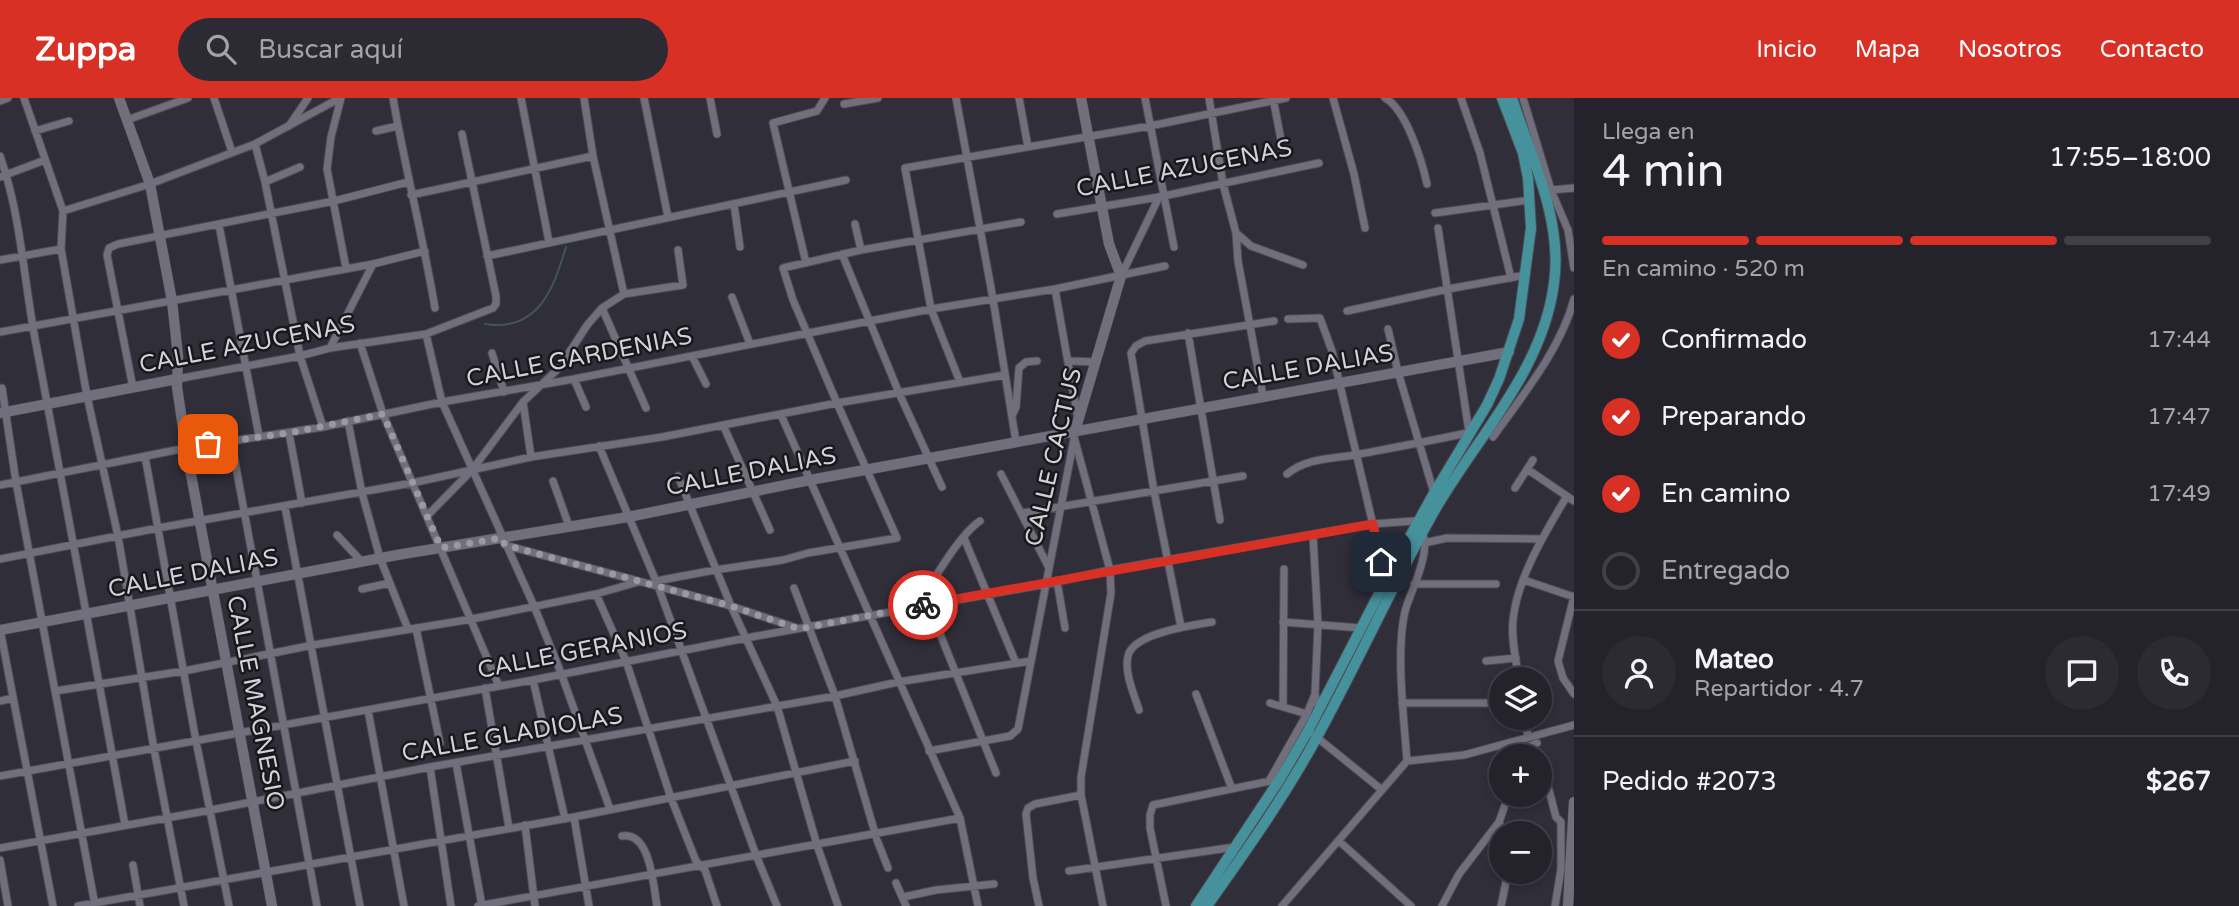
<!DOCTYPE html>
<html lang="es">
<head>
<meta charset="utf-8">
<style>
	:root { --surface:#24222b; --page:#2c2a33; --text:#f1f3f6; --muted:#a3a4a9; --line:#413f47; --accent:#d93025 }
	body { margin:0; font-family:"Varela Round",sans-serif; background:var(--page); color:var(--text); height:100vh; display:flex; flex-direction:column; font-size:26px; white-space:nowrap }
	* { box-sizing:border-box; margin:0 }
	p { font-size:23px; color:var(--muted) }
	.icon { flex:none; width:38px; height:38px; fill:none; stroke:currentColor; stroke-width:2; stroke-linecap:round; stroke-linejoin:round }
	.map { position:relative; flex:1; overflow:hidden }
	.side { display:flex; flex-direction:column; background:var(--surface); width:665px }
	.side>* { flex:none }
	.buttons { position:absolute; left:1489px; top:569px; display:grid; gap:14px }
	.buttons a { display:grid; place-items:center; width:63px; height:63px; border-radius:50%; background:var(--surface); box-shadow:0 4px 10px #0003,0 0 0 2px var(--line); font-size:35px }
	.pin { position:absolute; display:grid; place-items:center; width:60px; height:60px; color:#fff; margin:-30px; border-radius:14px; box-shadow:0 4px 10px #0006 }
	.courier { position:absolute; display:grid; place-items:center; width:70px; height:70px; margin:-35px; border:5px solid #d93025; border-radius:50%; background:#fff; color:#222; box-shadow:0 2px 9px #0007 }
	.overview em { font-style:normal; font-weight:600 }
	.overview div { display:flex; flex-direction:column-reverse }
	.overview { display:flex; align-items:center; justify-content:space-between; height:119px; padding:0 28px }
	h1 { font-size:46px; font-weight:600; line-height:52px }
	.bar { display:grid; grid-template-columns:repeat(4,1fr); gap:10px 7px; align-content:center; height:84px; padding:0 28px }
	.bar i { height:9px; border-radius:5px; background:var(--line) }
	.bar .current { background:var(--accent) }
	.bar p { grid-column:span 4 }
	.line { display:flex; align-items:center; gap:18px; padding:0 28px; border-top:2px solid var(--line) }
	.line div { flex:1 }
	.round { display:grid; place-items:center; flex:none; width:74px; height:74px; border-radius:37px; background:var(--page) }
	ol { padding:0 28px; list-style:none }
	li { display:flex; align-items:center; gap:21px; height:77px }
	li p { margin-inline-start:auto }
	li .icon { padding:7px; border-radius:50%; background:var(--accent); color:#fff; stroke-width:4 }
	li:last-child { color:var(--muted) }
	li i { width:38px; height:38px; border:4px solid var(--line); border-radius:50% }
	header { display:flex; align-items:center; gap:42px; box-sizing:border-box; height:98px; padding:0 35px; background:var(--accent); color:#fff }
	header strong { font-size:33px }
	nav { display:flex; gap:38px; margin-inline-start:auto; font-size:24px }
	.search { width:490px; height:63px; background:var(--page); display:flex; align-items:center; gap:18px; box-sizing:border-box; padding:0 24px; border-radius:38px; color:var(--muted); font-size:26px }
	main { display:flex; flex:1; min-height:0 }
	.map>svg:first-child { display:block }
</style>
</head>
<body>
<header>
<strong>Zuppa</strong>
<div class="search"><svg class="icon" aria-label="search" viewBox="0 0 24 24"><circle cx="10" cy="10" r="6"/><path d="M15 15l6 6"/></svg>Buscar aquí</div>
<nav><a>Inicio</a><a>Mapa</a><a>Nosotros</a><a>Contacto</a></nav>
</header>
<main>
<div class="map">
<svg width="1574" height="808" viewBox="0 0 1574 808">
	<rect width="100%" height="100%" fill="#302e39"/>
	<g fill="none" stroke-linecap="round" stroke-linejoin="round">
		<!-- stream -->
		<path stroke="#405559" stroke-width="2" d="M485 226C538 234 553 192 566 149"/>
		<defs>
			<path id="street" d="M24 0 63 113 61 151 87 298 118 438 154 651 184 808
				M214 0 232 54
				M341 0 331 39 327 71 346 170
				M393 0C405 70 423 139 435 210
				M521 0 549 144
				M584 0 593 58 624 196
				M644 0 668 119
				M710 0 717 36
				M956 0 993 201 1016 344
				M1019 0 1028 49
				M1145 0 1174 149
				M1209 0 1223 86 1236 135 1238 163 1263 298
				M1273 0 1281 42
				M1333 0 1354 76 1365 130
				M1385 0C1406 11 1422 63 1427 86
				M1461 0 1480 55 1511 180
				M1523 0 1551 92 1568 132 1574 170
				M0 3 8 0
				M844 6 878 0
				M127 22 188 0
				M289 28 308 0
				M35 33 69 23
				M376 33 398 28
				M255 46 265 84 300 258 323 329
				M0 58C22 120 24 188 37 251 67 410 96 568 125 727
				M0 79 45 62
				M265 84 300 69
				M1551 92 1574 90
				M411 97 593 58
				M734 106 740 149
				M63 113 150 86 255 46 340 0
				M1435 115 1530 102
				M1057 116 1159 99 1319 65
				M855 126 861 152
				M219 127 259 338
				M1438 130 1469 334
				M1236 135 1251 148 1303 167
				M842 156 899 295 942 389
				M487 158 846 82
				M0 162 61 151
				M806 165 773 25 817 13 825 0
				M1121 178 1159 99
				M1055 191 1078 321
				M732 199 750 246
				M602 210 646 310
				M1347 213 1448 191 1526 177
				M1288 221 1320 220 1332 253 1386 482
				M1388 231 1398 274 1434 395
				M0 234 373 166 425 153
				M1188 235 1220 422
				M426 236 442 304 534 508 561 575 610 711
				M360 245 383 316 499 588
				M330 250 373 166
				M492 255 504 294
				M692 258 706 286
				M1069 263 1096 264
				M177 281 300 258 330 250 426 236 493 210 496 206V198L462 36
				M574 281 586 309
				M960 284 931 211 905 70 1150 28 1286 0
				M2 290 16 384 95 807
				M133 290 107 157 109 150 118 146 334 103 408 84
				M523 304 531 359
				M781 317 960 720 978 808
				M1012 318 1016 309 1019 270 1026 264 1037 263
				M348 323 362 395 380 460 408 531
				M723 327 770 432
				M289 335 302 405
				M1074 339 1110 472 1111 495 1081 679V697L1103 808
				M1493 339C1522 298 1561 251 1574 201
				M231 342 317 808
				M599 348 658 488 756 757 777 808
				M145 358 196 643 229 808
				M1527 371 1574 403
				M1001 376 1048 468
				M1287 376C1308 359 1335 361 1360 356 1397 349 1435 342 1472 334
				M678 378 731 508 777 608 817 747 838 808
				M553 383 569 428
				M0 387 186 350 323 329 442 304 574 281 931 211 1055 191 1165 168
				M1515 390 1533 362
				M285 409 360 808
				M1023 415 1243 378
				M427 418 472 372 523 304 559 270 588 226 602 210 624 196 683 187 678 152
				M337 437 362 464
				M1313 438 1318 526 1315 596 1319 612
				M964 440 1016 565
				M1424 445 1447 440 1541 441
				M505 447 731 508 797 530
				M0 461 158 430 412 385 531 359 662 339 837 305 1005 277
				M1524 482 1574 499
				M656 483 715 472 783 462 808 455 897 440 837 305 793 202 783 170 861 152 1021 124
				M1057 483 1065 530
				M1414 486H1496
				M794 490 835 598 877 742 888 770
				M362 491 390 485
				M596 496 626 563 671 700 696 763 705 772 717 808
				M1574 498 1558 563 1563 580 1574 596
				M928 506 996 675
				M919 507C931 485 960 436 980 423
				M1283 524 1361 530
				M1181 529 1154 393 1131 255 1136 248 1145 243 1274 223
				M416 530 440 645
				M0 531 53 808
				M1486 563 1516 560
				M1519 581C1516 562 1511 541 1513 522 1517 480 1546 433 1567 398
				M533 582 565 721
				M485 590 509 730
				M55 593 184 573 313 547 472 521 596 496 638 484
				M1196 596 1232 691
				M0 603 13 600
				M1270 605 1307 616
				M1402 605H1502
				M1283 609 1284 471
				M368 612 404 808
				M1139 612C1134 596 1124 574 1128 558 1133 535 1193 527 1212 524
				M1525 620 1528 639
				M1314 637 1382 692
				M929 653 1010 638 1018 631 1074 341
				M1517 658 1522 651 1537 645
				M1540 658 1556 719 1561 724V771L1555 808
				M1407 663 1464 657 1574 627
				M456 665 482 808
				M430 669 451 808
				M0 678 533 582 746 540 1046 486 1110 472 1372 426 1414 423C1439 443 1413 486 1406 510 1395 548 1404 621 1407 663L1282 808
				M1269 683 1307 616 1315 596
				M574 719 589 808
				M1499 724 1503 735
				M525 727 535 808
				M622 738C651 734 653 787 657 808
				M1339 743 1411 808
				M0 750 211 712 430 669 835 598 898 584 1031 563
				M0 762 8 808
				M133 767 140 808
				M1069 773 1235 749
				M896 785 906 808
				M903 799 936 792 994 786
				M78 808 574 719 855 663
				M478 808 960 720
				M1039 808 1033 780 1026 716 1028 710 1035 706 1081 697
				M1166 808 1150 730V717L1153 707 1280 681
				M1442 808 1459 776 1499 724 1509 696
				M1501 808 1508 774"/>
			<path id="secondary" d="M119 0 150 86 172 203 178 258 177 289 186 350 272 808
				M0 315 177 281
				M1075 333 1121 178 1109 146 1081 0
				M0 532 397 457 628 419 810 382 1509 254
				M1568 808 1574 704"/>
			<path id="primary" d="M1196 808 1280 681 1308 633 1386 482 1434 395 1487 307 1499 281 1519 221 1531 130 1528 80 1523 55 1502 0
				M1207 808C1246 753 1285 698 1317 639 1357 566 1391 490 1432 417 1474 342 1543 274 1554 185 1563 122 1531 59 1512 0"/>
		</defs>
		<!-- street casing -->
		<use href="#street" stroke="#4d4b54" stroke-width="9"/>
		<!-- secondary casing -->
		<use href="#secondary" stroke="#4d4b54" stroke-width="11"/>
		<!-- primary casing -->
		<use href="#primary" stroke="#4d4b54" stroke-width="12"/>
		<!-- street -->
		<use href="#street" stroke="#716f7b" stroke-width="7"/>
		<!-- secondary -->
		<use href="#secondary" stroke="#716f7b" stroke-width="10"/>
		<!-- primary -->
		<use href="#primary" stroke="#45919c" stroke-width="10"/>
	</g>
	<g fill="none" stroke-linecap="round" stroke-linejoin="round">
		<!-- done -->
		<path stroke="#9b99a1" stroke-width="7" stroke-dasharray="0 12.6" d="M208 346 289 335 383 316 441 450 501 440 505 447 731 508 799 531 923 507"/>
		<!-- route -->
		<path stroke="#d93025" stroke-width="9" d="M923 507 1373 426 1381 464"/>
	</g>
	<g text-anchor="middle" stroke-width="5" stroke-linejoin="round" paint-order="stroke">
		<!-- street labels -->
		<g font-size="24" fill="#d4d2d9" stroke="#18171c">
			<text transform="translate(1184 70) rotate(-11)" y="8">CALLE AZUCENAS</text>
			<text transform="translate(247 246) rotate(-11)" y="8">CALLE AZUCENAS</text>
			<text transform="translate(579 259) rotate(-11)" y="8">CALLE GARDENIAS</text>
			<text transform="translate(1308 269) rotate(-10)" y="8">CALLE DALIAS</text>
			<text transform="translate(1053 359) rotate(-77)" y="8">CALLE CACTUS</text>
			<text transform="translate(751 373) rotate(-11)" y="8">CALLE DALIAS</text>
			<text transform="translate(193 475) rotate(-11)" y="8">CALLE DALIAS</text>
			<text transform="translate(582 552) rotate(-11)" y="8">CALLE GERANIOS</text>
			<text transform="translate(256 605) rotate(79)" y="8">CALLE MAGNESIO</text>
			<text transform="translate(512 636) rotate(-10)" y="8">CALLE GLADIOLAS</text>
		</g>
	</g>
</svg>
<div class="buttons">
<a><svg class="icon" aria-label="layers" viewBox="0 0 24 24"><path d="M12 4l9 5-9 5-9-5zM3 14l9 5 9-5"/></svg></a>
<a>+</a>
<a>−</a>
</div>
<div class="pin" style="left:208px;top:346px;background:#ea580c"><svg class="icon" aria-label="bag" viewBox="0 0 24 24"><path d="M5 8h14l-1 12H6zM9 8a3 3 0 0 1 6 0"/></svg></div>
<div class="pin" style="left:1381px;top:464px;background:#1f2937"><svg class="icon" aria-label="home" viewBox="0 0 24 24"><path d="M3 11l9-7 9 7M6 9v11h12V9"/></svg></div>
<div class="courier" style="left:923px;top:507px"><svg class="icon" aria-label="bike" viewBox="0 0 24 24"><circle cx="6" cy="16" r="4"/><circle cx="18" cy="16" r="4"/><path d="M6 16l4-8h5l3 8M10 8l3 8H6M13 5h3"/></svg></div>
</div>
<section class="side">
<div class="overview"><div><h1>4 min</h1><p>Llega en</p></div><em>17:55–18:00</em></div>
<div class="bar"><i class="current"></i><i class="current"></i><i class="current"></i><i></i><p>En camino · 520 m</p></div>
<ol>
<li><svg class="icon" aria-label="check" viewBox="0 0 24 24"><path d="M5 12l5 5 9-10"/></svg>Confirmado<p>17:44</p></li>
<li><svg class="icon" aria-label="check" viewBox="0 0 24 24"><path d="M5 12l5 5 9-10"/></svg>Preparando<p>17:47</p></li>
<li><svg class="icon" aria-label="check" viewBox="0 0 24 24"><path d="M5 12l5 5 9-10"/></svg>En camino<p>17:49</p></li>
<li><i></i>Entregado</li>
</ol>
<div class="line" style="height:126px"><a class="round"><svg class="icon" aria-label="person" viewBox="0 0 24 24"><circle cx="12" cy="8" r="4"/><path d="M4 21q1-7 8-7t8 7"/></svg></a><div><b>Mateo</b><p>Repartidor · 4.7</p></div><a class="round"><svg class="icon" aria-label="chat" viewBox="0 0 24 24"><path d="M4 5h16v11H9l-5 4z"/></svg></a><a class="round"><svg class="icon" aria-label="phone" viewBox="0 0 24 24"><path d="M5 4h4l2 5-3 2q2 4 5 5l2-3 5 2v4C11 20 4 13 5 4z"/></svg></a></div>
<div class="line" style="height:91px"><div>Pedido #2073</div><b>$267</b></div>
</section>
</main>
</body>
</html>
